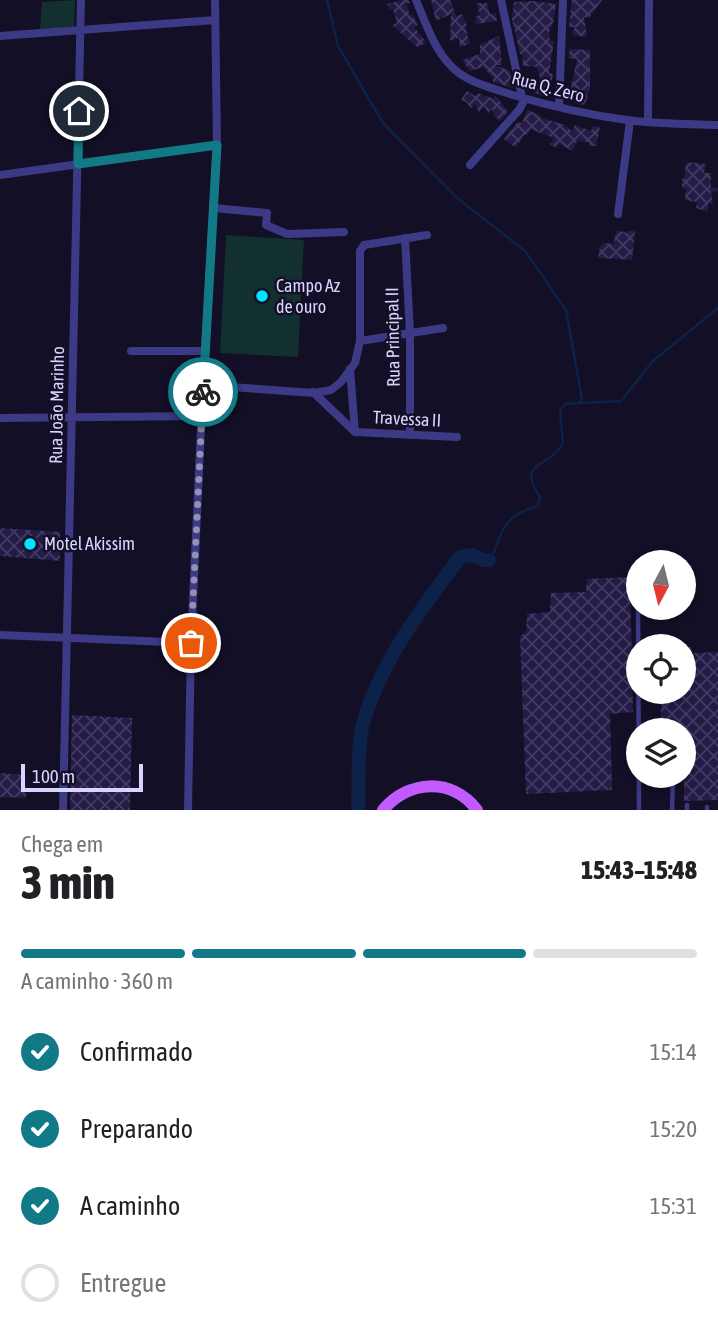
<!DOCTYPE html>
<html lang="pt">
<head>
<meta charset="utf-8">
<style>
	:root { --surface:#fff; --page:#f6f6f6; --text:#202124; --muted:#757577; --line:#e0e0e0; --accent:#127987 }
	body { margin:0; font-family:"Asap Condensed",sans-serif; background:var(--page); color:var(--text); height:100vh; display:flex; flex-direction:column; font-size:26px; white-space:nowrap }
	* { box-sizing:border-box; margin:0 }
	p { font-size:23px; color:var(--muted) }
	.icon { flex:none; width:38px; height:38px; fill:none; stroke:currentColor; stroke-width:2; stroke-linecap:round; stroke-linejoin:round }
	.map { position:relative; height:810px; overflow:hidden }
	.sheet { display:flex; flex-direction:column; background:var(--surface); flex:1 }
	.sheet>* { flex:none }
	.needle { width:46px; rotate:187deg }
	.buttons { position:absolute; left:626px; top:550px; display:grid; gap:14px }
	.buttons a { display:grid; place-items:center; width:70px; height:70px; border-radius:50%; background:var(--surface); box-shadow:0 4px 10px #0003; font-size:35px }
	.scale { position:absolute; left:21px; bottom:18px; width:122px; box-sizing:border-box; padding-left:7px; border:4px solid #d9d4ff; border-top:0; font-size:19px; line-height:24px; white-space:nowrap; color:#d9d4ff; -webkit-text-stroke:5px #130f26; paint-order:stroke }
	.pin { position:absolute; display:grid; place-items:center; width:60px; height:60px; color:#fff; margin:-30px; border:4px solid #fff; border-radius:50%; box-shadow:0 2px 7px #0007 }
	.courier { position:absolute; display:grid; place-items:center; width:70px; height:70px; margin:-35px; border:5px solid #127987; border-radius:50%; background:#fff; color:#222; box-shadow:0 2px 9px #0007 }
	.headline em { font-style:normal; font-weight:800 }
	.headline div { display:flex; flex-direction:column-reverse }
	.headline { display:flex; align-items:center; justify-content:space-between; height:119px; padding:0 21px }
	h1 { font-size:46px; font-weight:800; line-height:52px }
	.bar { display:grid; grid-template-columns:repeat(4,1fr); gap:10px 7px; align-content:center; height:84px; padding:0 21px }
	.bar i { height:9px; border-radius:5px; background:var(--line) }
	.bar .selected { background:var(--accent) }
	.bar p { grid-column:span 4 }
	ol { padding:0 21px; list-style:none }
	li { display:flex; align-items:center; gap:21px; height:77px }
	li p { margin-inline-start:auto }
	li .icon { padding:7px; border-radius:50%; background:var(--accent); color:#fff; stroke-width:4 }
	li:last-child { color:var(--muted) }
	li i { width:38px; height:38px; border:4px solid var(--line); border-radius:50% }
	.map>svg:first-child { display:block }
</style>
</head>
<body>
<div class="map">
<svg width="718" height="810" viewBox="0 0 718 810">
	<defs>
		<pattern id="building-cross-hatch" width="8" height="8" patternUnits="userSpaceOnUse" patternTransform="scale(1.75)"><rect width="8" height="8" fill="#241b47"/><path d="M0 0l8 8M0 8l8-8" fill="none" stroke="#433b63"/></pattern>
	</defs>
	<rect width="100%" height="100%" fill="#130f26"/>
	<!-- pitch -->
	<path fill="#12302f" d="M75 0 74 28 40 29 42 2Z
		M226 235 304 240 298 357 220 353Z"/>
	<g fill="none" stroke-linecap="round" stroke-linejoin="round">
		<!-- stream -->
		<path stroke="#0c2248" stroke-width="2.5" d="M327 0 338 46 383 123 456 197 525 251 566 310 582 399 580 403 565 404 560 411 563 443C553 467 514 460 540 497L538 506C519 511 506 519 499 539 495 547 495 553 489 560
			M581 403 621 401 653 361 718 308"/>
		<!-- river -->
		<path stroke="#0c2248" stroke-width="14" d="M358 810C359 787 357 744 363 724 380 662 422 608 460 557L473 555 483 560H489"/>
	</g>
	<!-- building -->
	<path fill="url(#building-cross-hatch)" d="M402 0H409L410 3 403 5H407L410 16 412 14 418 25 414 27 426 42 418 48 392 25 397 23 393 9 389 10 387 4Z
		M431 0H450L456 16 462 14 467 26H465L470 44 460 47 459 38 450 41 451 14 436 21Z
		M572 0H602L589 18 584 17 587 37 572 35 575 27H569Z
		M535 1 556 4 553 23 549 32 550 41H554L549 73H553L552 81H549L548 98 527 90 524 77 542 84 537 67 523 66 522 54H520L512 19 514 2Z
		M476 3H487L490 14 496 13 497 21 475 24 476 16 480 15Z
		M499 36 502 65H495L510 71 513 88 493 82V78L483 67 470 71 462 60 480 54V45Z
		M570 49 590 50V89L585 105 574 103 577 89 571 88 577 59 568 58Z
		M467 91 475 96 478 93 494 99V96L497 97 508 112 500 121 494 115 492 109 488 113 484 106 479 113 475 104 471 108 466 102 461 100Z
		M527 110 540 115 539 117 565 125 572 131 575 125 591 131 593 126 600 127 596 146H589V142L577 141 573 151 559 144 556 148 550 144 554 138 530 129 529 133 523 136 516 148 504 139 518 121 522 124Z
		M686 162 706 164 704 173H711V187L718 188V191L711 192 713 204 708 203V212L696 208 697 202 685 200 686 189 682 188V179H684Z
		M617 230 627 233V231H635L632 260 598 258 600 247 604 243 613 244Z
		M0 528 60 532V561L0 556Z
		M630 577 633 712 610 714 612 790 526 794 520 636 526 632 527 614 550 612 551 593 586 592 587 579Z
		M684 647H691L692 653 718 652V800L684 801V730H661V691H684Z
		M72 715 132 718 130 810H70Z
		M0 773 25 775 26 798 0 797Z"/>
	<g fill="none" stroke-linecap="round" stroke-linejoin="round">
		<!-- lane -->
		<path stroke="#3d3a85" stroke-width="4.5" d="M638 599 639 810
			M687 805V810
			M707 807V810
			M672 810 673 775"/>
		<!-- street -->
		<path stroke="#3d3a85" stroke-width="8" d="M416 0C427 26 436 56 459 73 474 84 495 89 513 95 550 106 589 115 627 120 657 124 688 124 718 125
			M501 0 522 97
			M0 36 215 20
			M559 107 563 0
			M648 121 649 0
			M470 165 519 110 525 99
			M0 175 217 145
			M214 208 267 213 266 225 287 234 344 232
			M618 214 630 121
			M405 238 410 333V435
			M360 341 443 328
			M131 351H205
			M350 369 355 432
			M203 385 314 393 331 390 341 382 355 363 360 341V251L364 245 427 235
			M313 392 355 432
			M0 418 202 416
			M355 432 457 437
			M0 635 191 643
			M63 810 81 0
			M188 810 191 643 203 385 217 145 215 0"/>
		<!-- primary -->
		<path stroke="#c25bff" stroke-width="12" d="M383 810C408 780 452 777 477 810"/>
	</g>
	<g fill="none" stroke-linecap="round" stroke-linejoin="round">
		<!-- done -->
		<path stroke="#948fb3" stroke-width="7" stroke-dasharray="0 12.6" d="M191 643 203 392"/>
		<!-- route -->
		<path stroke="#127987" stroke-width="9" d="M79 111 78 164 217 145 203 392"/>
	</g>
	<!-- markers -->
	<g fill="#00e5ff" stroke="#130f26" stroke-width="2.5">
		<circle cx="262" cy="296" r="7"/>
		<circle cx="30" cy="544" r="7"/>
	</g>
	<g text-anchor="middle" stroke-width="5" stroke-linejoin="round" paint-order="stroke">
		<!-- street labels -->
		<g font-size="18" fill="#d9d4ff" stroke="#130f26">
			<text transform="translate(548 87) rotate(15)" y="6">Rua Q. Zero</text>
			<text transform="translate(393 337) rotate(-91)" y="6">Rua Principal II</text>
			<text transform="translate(57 405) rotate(-89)" y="6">Rua João Marinho</text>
			<text transform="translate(407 419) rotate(3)" y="6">Travessa II</text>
		</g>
		<!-- poi labels -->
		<g font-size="18" fill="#d9d4ff" stroke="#130f26" text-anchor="start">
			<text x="276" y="292">Campo Az<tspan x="276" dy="21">de ouro</tspan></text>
			<text x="44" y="550">Motel Akissim</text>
		</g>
	</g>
</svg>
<div class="buttons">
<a><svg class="needle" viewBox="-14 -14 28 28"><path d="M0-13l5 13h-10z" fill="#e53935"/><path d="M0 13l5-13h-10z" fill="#757577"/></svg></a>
<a><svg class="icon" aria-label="locate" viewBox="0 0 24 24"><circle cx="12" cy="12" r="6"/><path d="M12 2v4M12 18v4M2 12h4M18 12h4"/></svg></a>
<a><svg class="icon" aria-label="layers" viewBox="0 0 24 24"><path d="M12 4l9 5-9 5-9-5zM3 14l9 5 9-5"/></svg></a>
</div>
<div class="scale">100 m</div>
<div class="pin" style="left:191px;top:643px;background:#ea580c"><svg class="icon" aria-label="bag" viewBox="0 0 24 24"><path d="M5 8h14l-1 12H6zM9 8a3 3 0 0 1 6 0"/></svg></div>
<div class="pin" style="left:79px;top:111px;background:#1f2937"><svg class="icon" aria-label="home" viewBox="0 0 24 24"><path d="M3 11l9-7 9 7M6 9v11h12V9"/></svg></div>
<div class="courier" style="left:203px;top:392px"><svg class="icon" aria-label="bike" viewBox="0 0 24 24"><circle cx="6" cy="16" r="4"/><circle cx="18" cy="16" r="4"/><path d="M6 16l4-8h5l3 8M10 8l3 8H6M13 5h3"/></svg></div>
</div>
<section class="sheet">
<div class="headline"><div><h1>3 min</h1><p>Chega em</p></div><em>15:43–15:48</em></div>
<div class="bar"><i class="selected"></i><i class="selected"></i><i class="selected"></i><i></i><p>A caminho · 360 m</p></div>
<ol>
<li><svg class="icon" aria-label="check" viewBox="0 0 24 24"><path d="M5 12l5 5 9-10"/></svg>Confirmado<p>15:14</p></li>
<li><svg class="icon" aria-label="check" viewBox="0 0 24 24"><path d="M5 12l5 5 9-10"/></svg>Preparando<p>15:20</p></li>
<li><svg class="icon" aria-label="check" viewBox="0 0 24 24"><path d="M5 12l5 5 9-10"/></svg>A caminho<p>15:31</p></li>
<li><i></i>Entregue</li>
</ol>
</section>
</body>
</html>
